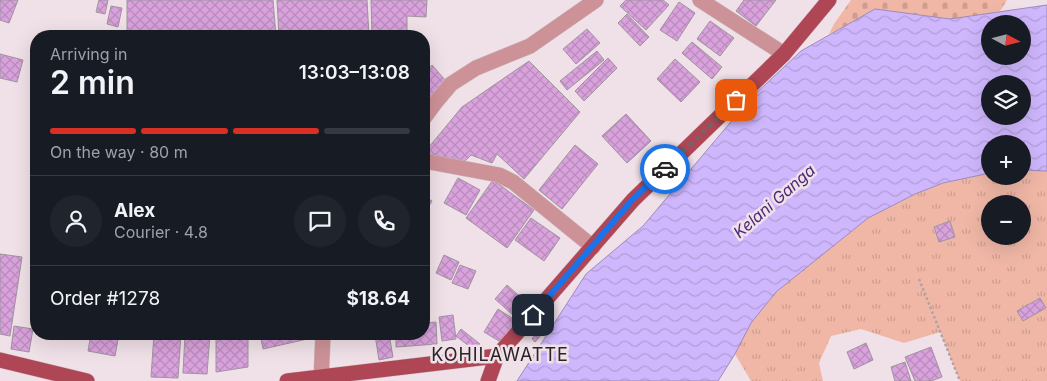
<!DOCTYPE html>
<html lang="en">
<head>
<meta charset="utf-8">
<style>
	:root { --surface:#171b24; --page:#20242c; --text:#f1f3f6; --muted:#9ea1a6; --line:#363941; --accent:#d93025 }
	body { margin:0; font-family:Inter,sans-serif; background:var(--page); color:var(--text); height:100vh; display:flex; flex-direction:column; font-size:19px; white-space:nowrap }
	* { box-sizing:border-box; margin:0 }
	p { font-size:16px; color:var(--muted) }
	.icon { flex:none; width:28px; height:28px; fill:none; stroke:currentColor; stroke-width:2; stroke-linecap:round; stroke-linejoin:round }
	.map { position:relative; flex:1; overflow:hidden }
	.drawer { position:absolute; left:30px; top:30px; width:400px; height:310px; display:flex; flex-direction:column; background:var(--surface); border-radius:20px; box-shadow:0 5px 20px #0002 }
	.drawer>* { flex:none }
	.needle { width:32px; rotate:97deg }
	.fabs { position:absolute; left:981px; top:15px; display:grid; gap:10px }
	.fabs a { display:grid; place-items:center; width:50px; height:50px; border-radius:50%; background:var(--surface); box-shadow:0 5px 20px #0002; font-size:25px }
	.pin { position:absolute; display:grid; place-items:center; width:42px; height:42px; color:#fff; margin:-21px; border-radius:10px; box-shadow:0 2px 8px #0006 }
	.courier { position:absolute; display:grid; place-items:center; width:50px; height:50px; margin:-25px; border:4px solid #1a73e8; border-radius:50%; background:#fff; color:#222; box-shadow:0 1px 6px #0007 }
	.head em { font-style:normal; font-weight:600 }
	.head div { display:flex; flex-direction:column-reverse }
	.head { display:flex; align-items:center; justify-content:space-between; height:85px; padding:0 20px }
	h1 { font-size:32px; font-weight:600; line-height:38px }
	.bar { display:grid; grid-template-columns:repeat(4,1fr); gap:8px 5px; align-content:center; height:60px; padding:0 20px }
	.bar i { height:6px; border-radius:4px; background:var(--line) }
	.bar .active { background:var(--accent) }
	.bar p { grid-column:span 4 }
	.line { display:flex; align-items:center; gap:12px; padding:0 20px; border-top:1px solid var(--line) }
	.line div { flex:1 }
	.round { display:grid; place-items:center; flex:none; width:52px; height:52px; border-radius:26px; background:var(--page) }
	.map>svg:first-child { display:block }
</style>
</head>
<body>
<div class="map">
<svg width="1047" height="381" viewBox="0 0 1047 381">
	<defs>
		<pattern id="grass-tufts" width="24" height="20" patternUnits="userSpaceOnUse" patternTransform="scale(1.25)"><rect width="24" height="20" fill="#f0b7a6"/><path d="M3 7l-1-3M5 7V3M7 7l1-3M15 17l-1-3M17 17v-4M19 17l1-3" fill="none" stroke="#ce9d8f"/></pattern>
		<pattern id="cemetery-stones" width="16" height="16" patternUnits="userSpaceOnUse" patternTransform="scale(1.25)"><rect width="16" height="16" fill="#f0b7a6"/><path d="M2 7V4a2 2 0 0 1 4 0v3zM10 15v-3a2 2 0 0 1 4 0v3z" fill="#ce9d8f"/></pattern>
		<pattern id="water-waves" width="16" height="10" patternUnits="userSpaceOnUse" patternTransform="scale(1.25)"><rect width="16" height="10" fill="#cfb7fd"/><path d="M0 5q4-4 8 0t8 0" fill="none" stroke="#b29dd9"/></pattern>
		<pattern id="building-cross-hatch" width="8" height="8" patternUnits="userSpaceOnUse" patternTransform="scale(1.25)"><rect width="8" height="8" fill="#d9a2dc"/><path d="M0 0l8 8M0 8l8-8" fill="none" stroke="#ba8bbd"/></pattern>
	</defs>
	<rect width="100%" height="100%" fill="#f0e0e7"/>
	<!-- grass -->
	<path fill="url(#grass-tufts)" fill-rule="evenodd" d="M1023 170 1047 171V381H960L940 332 904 343 861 329 831 336 819 363 823 381H751L735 354 751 323 776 292 868 217 915 194 943 183 990 173V176H1022ZM990 204H1022V236H990Z"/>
	<!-- cemetery -->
	<path fill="url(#cemetery-stones)" d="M851 0H1007L1000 11 953 23 877 15 829 34 834 24Z"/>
	<!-- water -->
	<path fill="url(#water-waves)" stroke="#9d8bbc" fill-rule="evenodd" d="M1047 5V171L1023 170 1022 144H990V173L943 183 915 194 868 218 776 292 751 323 735 354 718 381H517L586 274 643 226 751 98 801 51 875 9 950 19ZM990 24H1022V56H990ZM990 84H1022V116H990Z"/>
	<!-- building -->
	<path fill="url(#building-cross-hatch)" stroke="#9e949e" d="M0 0H18L9 23 0 20Z
		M99 0H108L105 14 96 12Z
		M127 0H273L276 36H127Z
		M277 0H367L369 36H279Z
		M371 0H427L426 17 407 16V36H372Z
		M626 0H663L669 5 646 30 620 6Z
		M744 0H776L756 26 736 11Z
		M679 2 695 13 677 41 660 30Z
		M111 6 122 8 118 27 107 24Z
		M627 14 649 37 640 46 618 23Z
		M710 21 734 38 720 56 697 39Z
		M587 29 600 43 576 64 563 49Z
		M692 42 722 67 712 79 682 53Z
		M597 51 604 60 567 90 560 81Z
		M0 54 23 60 17 82 0 78Z
		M608 58 617 68 584 101 575 91Z
		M675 59 700 82 681 102 657 79Z
		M529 61 580 112 524 179 497 154 492 163 471 155 465 161 424 153 462 107Z
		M432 65 446 81 426 100 424 98V73Z
		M626 114 651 141 627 163 602 136Z
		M575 145 598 164 562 209 539 190Z
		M458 178 480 190 466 215 444 203Z
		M493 180 534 210 507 248 466 218Z
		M424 196 432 201 424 215Z
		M531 218 560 238 544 261 515 240Z
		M950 221 955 237 939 242 934 227Z
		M0 254 22 257 10 336 0 334Z
		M444 255 459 262 451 280 436 273Z
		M460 265 476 271 468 289 452 283Z
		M507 285 526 302 514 316 495 299Z
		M1040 298 1046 308 1023 321 1017 311Z
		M498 309 518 322 504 344 484 332Z
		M453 315 456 339 442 341 439 317Z
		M436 322 437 344 396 347V334H424V323Z
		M14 326 33 329 29 352 11 349Z
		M461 329 480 344 474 350 456 336Z
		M538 331 542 334 535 342 532 339Z
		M91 334H119L115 356 88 351Z
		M154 334H181L178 378 151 377Z
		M185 334H210L207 374 183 373Z
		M216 334H248V367L216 372Z
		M260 334H311L312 338 263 349Z
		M389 334 393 357 379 360 375 335Z
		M866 343 873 360 854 369 847 352Z
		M931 347 942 377 931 381H915L905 357Z
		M905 362 911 381H895L891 367Z"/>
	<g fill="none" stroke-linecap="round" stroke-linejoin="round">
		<defs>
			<path id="street" d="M700 0 784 54
				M424 118 435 103 451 84 476 68 530 46 596 0
				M424 161 499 175 513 182 593 247
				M321 381 323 334"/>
			<path id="primary" d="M0 360 87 381
				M287 381 497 356
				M488 381 497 356 633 200 784 54 829 0"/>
		</defs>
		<!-- street casing -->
		<use href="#street" stroke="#ccbec4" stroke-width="16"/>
		<!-- primary casing -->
		<use href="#primary" stroke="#ccbec4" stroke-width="16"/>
		<!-- path -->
		<path stroke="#aea2a7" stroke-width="2.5" stroke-dasharray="2.5 2.5" stroke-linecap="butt" d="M919 279 960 381"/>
		<!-- street -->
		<use href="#street" stroke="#cd9297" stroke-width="15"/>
		<!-- primary -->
		<use href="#primary" stroke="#af4656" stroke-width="15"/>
	</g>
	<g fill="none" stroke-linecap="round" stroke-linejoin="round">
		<!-- done -->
		<path stroke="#6f666a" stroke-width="5" stroke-dasharray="0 9" d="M665 169 736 100"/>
		<!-- route -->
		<path stroke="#1a73e8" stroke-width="6" d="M533 315 632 200 665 169"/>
	</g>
	<g text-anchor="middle" stroke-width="5" stroke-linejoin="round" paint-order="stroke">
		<!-- water labels -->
		<g font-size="16" font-style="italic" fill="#4c2979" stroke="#f0e0e7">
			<text transform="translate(774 201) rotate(-41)" y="6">Kelani Ganga</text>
		</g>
		<!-- quarter labels -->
		<g font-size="18" letter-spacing="1" fill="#292426" stroke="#f0e0e7">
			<text x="500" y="361">KOHILAWATTE</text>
		</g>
	</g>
</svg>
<div class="fabs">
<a><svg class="needle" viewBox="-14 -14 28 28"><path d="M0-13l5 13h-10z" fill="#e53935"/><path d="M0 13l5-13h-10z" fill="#9ea1a6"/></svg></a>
<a><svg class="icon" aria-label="layers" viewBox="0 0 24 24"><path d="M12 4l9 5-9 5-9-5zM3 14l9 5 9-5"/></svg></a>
<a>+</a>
<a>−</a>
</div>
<div class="pin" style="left:736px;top:100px;background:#ea580c"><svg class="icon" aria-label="bag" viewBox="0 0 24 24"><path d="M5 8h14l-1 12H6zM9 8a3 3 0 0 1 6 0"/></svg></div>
<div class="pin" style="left:533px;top:315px;background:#1f2937"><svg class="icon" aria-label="home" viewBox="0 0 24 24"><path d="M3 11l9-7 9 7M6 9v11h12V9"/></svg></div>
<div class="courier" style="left:665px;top:169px"><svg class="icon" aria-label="car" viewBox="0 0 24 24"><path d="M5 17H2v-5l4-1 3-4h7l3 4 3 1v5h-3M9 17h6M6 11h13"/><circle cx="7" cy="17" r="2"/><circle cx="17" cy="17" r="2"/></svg></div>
<section class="drawer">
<div class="head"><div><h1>2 min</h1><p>Arriving in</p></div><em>13:03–13:08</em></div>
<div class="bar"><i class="active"></i><i class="active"></i><i class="active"></i><i></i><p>On the way · 80 m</p></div>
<div class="line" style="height:90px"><a class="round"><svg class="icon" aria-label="person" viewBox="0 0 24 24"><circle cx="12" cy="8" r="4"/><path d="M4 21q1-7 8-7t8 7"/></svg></a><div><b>Alex</b><p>Courier · 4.8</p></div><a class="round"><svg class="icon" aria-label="chat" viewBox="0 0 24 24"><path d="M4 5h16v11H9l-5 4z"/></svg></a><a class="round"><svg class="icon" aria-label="phone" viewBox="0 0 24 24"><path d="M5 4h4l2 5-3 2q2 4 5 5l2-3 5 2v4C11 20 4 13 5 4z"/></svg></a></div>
<div class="line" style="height:65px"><div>Order #1278</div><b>$18.64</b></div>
</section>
</div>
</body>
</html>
